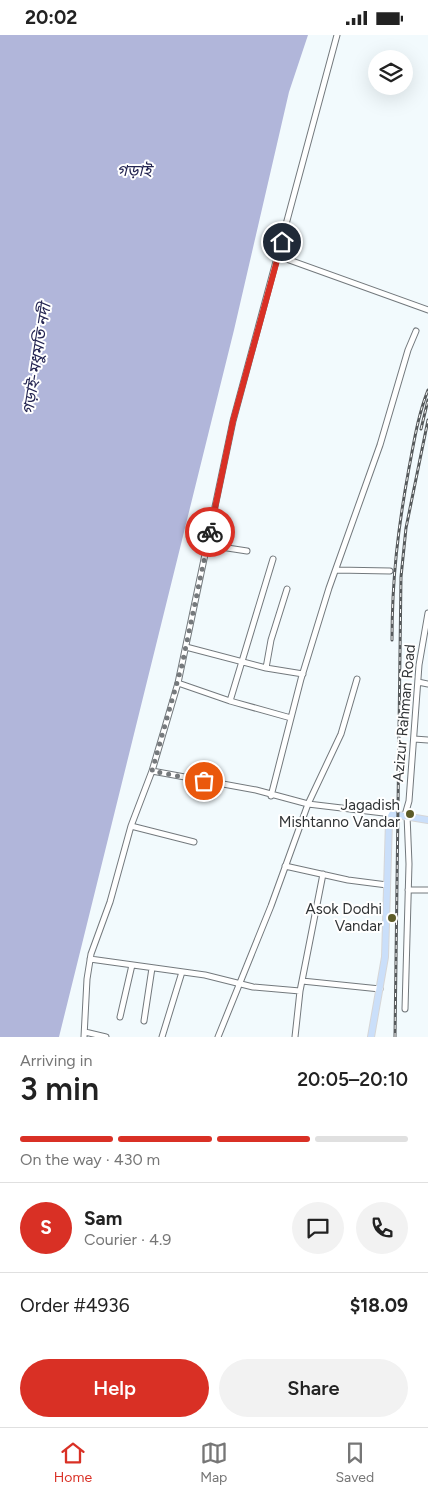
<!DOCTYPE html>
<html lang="en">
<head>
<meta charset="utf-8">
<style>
	:root { --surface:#fff; --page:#f2f2f2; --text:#222; --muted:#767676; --line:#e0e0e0; --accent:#d93025 }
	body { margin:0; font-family:Figtree,"Noto Sans Bengali",sans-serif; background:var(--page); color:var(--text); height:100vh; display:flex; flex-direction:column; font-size:19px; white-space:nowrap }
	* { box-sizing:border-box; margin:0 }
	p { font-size:16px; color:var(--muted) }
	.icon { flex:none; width:28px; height:28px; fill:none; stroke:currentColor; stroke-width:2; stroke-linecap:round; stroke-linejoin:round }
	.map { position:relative; height:1002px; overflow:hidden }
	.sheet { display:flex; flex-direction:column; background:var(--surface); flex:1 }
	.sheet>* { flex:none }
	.fabs { position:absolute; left:368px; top:15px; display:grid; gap:10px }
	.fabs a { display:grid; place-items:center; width:45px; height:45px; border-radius:50%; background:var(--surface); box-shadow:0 5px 20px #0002; font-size:25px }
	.pin { position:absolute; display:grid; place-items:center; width:42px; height:42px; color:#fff; margin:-21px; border:2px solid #fff; border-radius:50%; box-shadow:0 1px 5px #0007 }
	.courier { position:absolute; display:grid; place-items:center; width:50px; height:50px; margin:-25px; border:4px solid #d93025; border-radius:50%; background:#fff; color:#222; box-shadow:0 1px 6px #0007 }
	.overview em { font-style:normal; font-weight:600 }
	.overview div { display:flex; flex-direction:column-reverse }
	.overview { display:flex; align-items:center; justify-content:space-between; height:85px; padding:0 20px }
	h1 { font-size:32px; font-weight:600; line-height:38px }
	.bar { display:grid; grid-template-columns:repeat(4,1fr); gap:8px 5px; align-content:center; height:60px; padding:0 20px }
	.bar i { height:6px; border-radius:4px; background:var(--line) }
	.bar .active { background:var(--accent) }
	.bar p { grid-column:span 4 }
	.line { display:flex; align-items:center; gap:12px; padding:0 20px; border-top:1px solid var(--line) }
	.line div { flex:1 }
	.round { display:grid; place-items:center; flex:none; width:52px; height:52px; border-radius:26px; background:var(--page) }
	.cta { display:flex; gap:10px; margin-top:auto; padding:10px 20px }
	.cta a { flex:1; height:58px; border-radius:30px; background:var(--accent); color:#fff; font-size:20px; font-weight:600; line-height:58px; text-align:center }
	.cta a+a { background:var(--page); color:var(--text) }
	.status { display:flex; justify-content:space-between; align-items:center; height:35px; padding:0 25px; background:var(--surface); direction:ltr }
	.status svg { height:14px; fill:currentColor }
	.menu { display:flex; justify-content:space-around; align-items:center; height:70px; border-top:1px solid var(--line); background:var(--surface); font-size:14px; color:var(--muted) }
	.menu a { display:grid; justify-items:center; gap:2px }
	.menu .active { color:var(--accent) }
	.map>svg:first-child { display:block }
</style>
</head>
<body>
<div class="status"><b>20:02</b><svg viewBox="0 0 49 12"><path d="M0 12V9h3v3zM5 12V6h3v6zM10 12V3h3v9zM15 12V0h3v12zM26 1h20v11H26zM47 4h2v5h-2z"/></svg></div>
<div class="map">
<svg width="428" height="1002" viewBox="0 0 428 1002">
	<rect width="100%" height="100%" fill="#f2fafd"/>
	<!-- water -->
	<path fill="#b1b6da" d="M0 0H308L289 57 234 295 59 1002H0Z"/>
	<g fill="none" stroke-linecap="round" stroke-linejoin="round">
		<defs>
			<path id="minor" d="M278 221 428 275
				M208 510 247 516
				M336 535 390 536
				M186 612 266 633 303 639
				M266 633 271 605 287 554
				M418 647 428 649
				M178 648 230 666 291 683
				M230 666 273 524
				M414 704 428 705
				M152 736 256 755 308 769 392 779
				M271 761 301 644 329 553 380 410 408 315 416 296
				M405 780 409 766 419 630 428 578
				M131 791 194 807
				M285 831 348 845 387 850
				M408 855H428
				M90 924 205 940 253 952 300 956
				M302 946 380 954
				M405 974 409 829 407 780
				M120 982 132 930
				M144 986 152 933
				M85 997 106 1002
				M84 1002 87 944 91 919 110 867 131 791 152 736 178 648 233 386 337 0
				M162 1002 182 937
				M218 1002 271 871 308 769 341 699 357 644
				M295 1002 300 956 323 839"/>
			<path id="major" d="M371 1002 385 922 389 785 392 779 428 785"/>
		</defs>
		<!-- minor casing -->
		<use href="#minor" stroke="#73797d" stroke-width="7"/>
		<!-- major casing -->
		<use href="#major" stroke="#d6d6d7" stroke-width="8"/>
		<!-- minor -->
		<use href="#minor" stroke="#fff" stroke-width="5"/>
		<!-- major -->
		<use href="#major" stroke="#cadffa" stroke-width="6"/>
		<defs>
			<path id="rail" d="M421 394 428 365
				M392 605C392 544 398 493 409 433 414 407 418 380 428 355
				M395 1002 401 542 406 493 428 385"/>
		</defs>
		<!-- rail casing -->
		<use href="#rail" stroke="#565a5c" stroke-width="3"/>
		<!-- rail -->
		<use href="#rail" stroke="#fff" stroke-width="1" stroke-dasharray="4" stroke-linecap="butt"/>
	</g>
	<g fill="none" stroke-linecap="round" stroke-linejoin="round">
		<!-- done -->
		<path stroke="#75797c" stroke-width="5" stroke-dasharray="0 9" d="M204 746 152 736 182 630 210 497"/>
		<!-- route -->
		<path stroke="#d93025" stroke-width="6" d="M210 497 233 386 282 207"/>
	</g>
	<!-- markers -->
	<g fill="#5c5b28" stroke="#fff" stroke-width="2">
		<circle cx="410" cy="779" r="5"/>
		<circle cx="392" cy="883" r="5"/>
	</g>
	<g text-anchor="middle" stroke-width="4" stroke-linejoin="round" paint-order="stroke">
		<!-- street labels -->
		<g font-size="15" fill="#313436" stroke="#fff">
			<text transform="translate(404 678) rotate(-85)" y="5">Azizur Rahman Road</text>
		</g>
		<!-- poi labels -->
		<g font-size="15" fill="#313436" stroke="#fff" text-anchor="end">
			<text x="400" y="775">Jagadish<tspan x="400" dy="17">Mishtanno Vandar</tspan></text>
			<text x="382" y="879">Asok Dodhi<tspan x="382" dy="17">Vandar</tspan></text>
		</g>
		<!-- water labels -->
		<g font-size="16" font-style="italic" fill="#232451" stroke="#fff">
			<text x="134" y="141">গড়াই</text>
			<text transform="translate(36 324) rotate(-81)" y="6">গড়াই-মধুমতি নদী</text>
		</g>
	</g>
</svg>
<div class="fabs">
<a><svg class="icon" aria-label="layers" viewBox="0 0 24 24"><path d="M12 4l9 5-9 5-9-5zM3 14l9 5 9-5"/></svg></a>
</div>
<div class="pin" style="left:204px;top:746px;background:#ea580c"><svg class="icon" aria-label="bag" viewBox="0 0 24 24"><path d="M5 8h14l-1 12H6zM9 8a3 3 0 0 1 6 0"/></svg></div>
<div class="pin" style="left:282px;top:207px;background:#1f2937"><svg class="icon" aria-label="home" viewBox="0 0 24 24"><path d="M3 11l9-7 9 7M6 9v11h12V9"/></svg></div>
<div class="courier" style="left:210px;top:497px"><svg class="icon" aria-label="bike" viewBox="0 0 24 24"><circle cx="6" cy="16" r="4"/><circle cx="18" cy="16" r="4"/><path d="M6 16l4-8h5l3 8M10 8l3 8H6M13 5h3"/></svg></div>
</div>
<section class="sheet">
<div class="overview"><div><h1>3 min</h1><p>Arriving in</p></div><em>20:05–20:10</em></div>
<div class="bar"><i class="active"></i><i class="active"></i><i class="active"></i><i></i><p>On the way · 430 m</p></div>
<div class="line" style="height:90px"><b class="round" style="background:var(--accent);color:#fff">S</b><div><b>Sam</b><p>Courier · 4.9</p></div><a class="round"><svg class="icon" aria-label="chat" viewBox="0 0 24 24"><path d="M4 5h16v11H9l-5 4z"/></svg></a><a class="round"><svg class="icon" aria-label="phone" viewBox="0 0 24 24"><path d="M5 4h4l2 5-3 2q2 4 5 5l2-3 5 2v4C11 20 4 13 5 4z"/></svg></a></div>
<div class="line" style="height:65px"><div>Order #4936</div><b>$18.09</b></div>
<div class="cta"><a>Help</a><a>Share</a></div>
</section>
<nav class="menu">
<a class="active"><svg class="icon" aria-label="home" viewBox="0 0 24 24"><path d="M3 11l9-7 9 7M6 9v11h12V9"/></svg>Home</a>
<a><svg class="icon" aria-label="map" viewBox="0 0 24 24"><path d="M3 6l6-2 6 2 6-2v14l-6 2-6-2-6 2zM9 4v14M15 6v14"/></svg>Map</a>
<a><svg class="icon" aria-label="saved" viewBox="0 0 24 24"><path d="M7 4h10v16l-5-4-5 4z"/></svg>Saved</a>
</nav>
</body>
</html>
